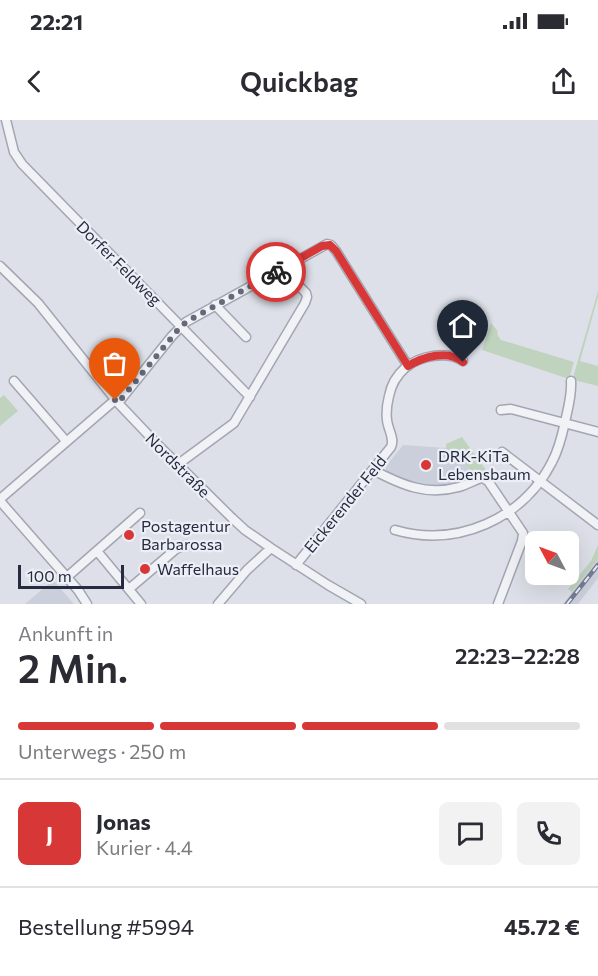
<!DOCTYPE html>
<html lang="de">
<head>
<meta charset="utf-8">
<style>
	:root { --surface:#fff; --page:#f2f2f3; --text:#2b2b33; --muted:#7c7c81; --line:#e1e1e2; --accent:#d83738 }
	body { margin:0; font-family:Commissioner,sans-serif; background:var(--page); color:var(--text); height:100vh; display:flex; flex-direction:column; font-size:22px; white-space:nowrap }
	* { box-sizing:border-box; margin:0 }
	p { font-size:20px; color:var(--muted) }
	.icon { flex:none; width:33px; height:33px; fill:none; stroke:currentColor; stroke-width:2; stroke-linecap:round; stroke-linejoin:round }
	.map { position:relative; height:484px; overflow:hidden }
	.details { display:flex; flex-direction:column; background:var(--surface); flex:1 }
	.details>* { flex:none }
	.needle { width:39px; rotate:311deg }
	.buttons { position:absolute; left:525px; top:411px; display:grid; gap:12px }
	.buttons a { display:grid; place-items:center; width:54px; height:54px; border-radius:9px; background:var(--surface); box-shadow:0 6px 24px #0002; font-size:30px }
	.scale { position:absolute; left:18px; bottom:15px; width:106px; box-sizing:border-box; padding-left:6px; border:3px solid #252b40; border-top:0; font-size:16px; line-height:21px; white-space:nowrap; color:#252b40; -webkit-text-stroke:4px #edeff6; paint-order:stroke }
	.pin { position:absolute; display:grid; place-items:center; width:51px; height:51px; color:#fff; margin:-62px -26px; border-radius:50% 50% 50% 0; rotate:-45deg; box-shadow:0 0 6px #0007 }
	.pin .icon { rotate:45deg }
	.courier { position:absolute; display:grid; place-items:center; width:60px; height:60px; margin:-30px; border:4px solid #d83738; border-radius:50%; background:#fff; color:#222; box-shadow:0 2px 8px #0007 }
	.summary em { font-style:normal; font-weight:600 }
	.summary div { display:flex; flex-direction:column-reverse }
	.summary { display:flex; align-items:center; justify-content:space-between; height:102px; padding:0 18px }
	h1 { font-size:39px; font-weight:600; line-height:45px }
	.bar { display:grid; grid-template-columns:repeat(4,1fr); gap:9px 6px; align-content:center; height:72px; padding:0 18px }
	.bar i { height:8px; border-radius:4px; background:var(--line) }
	.bar .on { background:var(--accent) }
	.bar p { grid-column:span 4 }
	.line { display:flex; align-items:center; gap:15px; padding:0 18px; border-top:2px solid var(--line) }
	.line div { flex:1 }
	.round { display:grid; place-items:center; flex:none; width:63px; height:63px; border-radius:9px; background:var(--page) }
	.status { display:flex; justify-content:space-between; align-items:center; height:42px; padding:0 30px; background:var(--surface); direction:ltr }
	.status svg { height:16px; fill:currentColor }
	header { display:flex; justify-content:space-between; align-items:center; height:78px; padding:0 18px; background:var(--surface); font-size:27px; font-weight:600 }
	.map>svg:first-child { display:block }
</style>
</head>
<body>
<div class="status"><b>22:21</b><svg viewBox="0 0 49 12"><path d="M0 12V9h3v3zM5 12V6h3v6zM10 12V3h3v9zM15 12V0h3v12zM26 1h20v11H26zM47 4h2v5h-2z"/></svg></div>
<header><svg class="icon" aria-label="back" viewBox="0 0 24 24"><path d="M15 5l-7 7 7 7"/></svg>Quickbag<svg class="icon" aria-label="share" viewBox="0 0 24 24"><path d="M12 15V3M7 8l5-5 5 5M5 13v7h14v-7"/></svg></header>
<div class="map">
<svg width="598" height="484" viewBox="0 0 598 484">
	<rect width="100%" height="100%" fill="#dde0e8"/>
	<!-- built -->
	<path fill="#cbcfdb" d="M403 325 446 328 477 355 471 359 453 365 441 367 416 366 386 353V346Z
		M598 439V458L578 484H563Z
		M53 460 74 484H25Z"/>
	<!-- green -->
	<path fill="#c0d3be" d="M598 171V177L580 241 598 246V266L574 260V254Z
		M491 203 497 210 498 216 501 220 574 242 569 259 482 230Z
		M4 275 18 291 0 306V278Z
		M462 317 486 350 477 355 446 328V324Z
		M598 425V439L572 472 568 469 591 441Z"/>
	<g fill="none" stroke-linecap="round" stroke-linejoin="round">
		<defs>
			<path id="minor" d="M6 0 14 32 22 44 250 277
				M0 146 38 183 118 283 157 324 232 398 245 410 271 428 328 465 361 484
				M215 185 246 217
				M14 261 66 321
				M118 283 172 216 186 202 327 124 331 125 336 131 408 246
				M501 290 511 289 598 312
				M502 332 598 405
				M177 345 234 303 305 183 307 177 306 173 282 149
				M373 350C402 365 426 376 459 367 466 365 473 361 481 358H483L488 361 523 413 522 421 498 484
				M0 379 115 280
				M0 381 78 470 87 484
				M395 410C457 428 523 399 552 342 559 329 562 316 565 302 568 288 572 275 571 261
				M97 431 141 484
				M296 445 391 327C395 318 388 310 387 300 386 292 387 284 389 276 391 266 397 255 405 248 419 236 448 230 463 241
				M67 457 140 393
				M129 469 176 429 186 425
				M218 484 247 450 271 428"/>
		</defs>
		<!-- minor casing -->
		<use href="#minor" stroke="#a2a6b2" stroke-width="11"/>
		<!-- minor -->
		<use href="#minor" stroke="#f0f2f6" stroke-width="8"/>
		<defs>
			<path id="rail" d="M567 484 598 445"/>
		</defs>
		<!-- rail casing -->
		<use href="#rail" stroke="#767c93" stroke-width="4.5"/>
		<!-- rail -->
		<use href="#rail" stroke="#edeff6" stroke-width="2" stroke-dasharray="7" stroke-linecap="butt"/>
	</g>
	<g fill="none" stroke-linecap="round" stroke-linejoin="round">
		<!-- done -->
		<path stroke="#656a7b" stroke-width="6" stroke-dasharray="0 10.8" d="M115 280 118 283 177 211 186 202 276 152"/>
		<!-- route -->
		<path stroke="#d83738" stroke-width="8" d="M276 152 322 126 330 125 336 131 408 246C423 237 448 229 463 242"/>
	</g>
	<!-- markers -->
	<g fill="#d83738" stroke="#edeff6" stroke-width="2">
		<circle cx="426" cy="345" r="6"/>
		<circle cx="129" cy="415" r="6"/>
		<circle cx="145" cy="449" r="6"/>
	</g>
	<g text-anchor="middle" stroke-width="4.5" stroke-linejoin="round" paint-order="stroke">
		<!-- street labels -->
		<g font-size="16" fill="#252b40" stroke="#edeff6">
			<text transform="translate(119 143) rotate(45)" y="6">Dorfer Feldweg</text>
			<text transform="translate(178 345) rotate(45)" y="6">Nordstraße</text>
			<text transform="translate(345 384) rotate(-51)" y="6">Eickerender Feld</text>
		</g>
		<!-- poi labels -->
		<g font-size="16" fill="#252b40" stroke="#edeff6" text-anchor="start">
			<text x="438" y="342">DRK-KiTa<tspan x="438" dy="18">Lebensbaum</tspan></text>
			<text x="141" y="412">Postagentur<tspan x="141" dy="18">Barbarossa</tspan></text>
			<text x="157" y="455">Waffelhaus</text>
		</g>
	</g>
</svg>
<div class="buttons">
<a><svg class="needle" viewBox="-14 -14 28 28"><path d="M0-13l5 13h-10z" fill="#e53935"/><path d="M0 13l5-13h-10z" fill="#7c7c81"/></svg></a>
</div>
<div class="scale">100 m</div>
<div class="pin" style="left:115px;top:280px;background:#ea580c"><svg class="icon" aria-label="bag" viewBox="0 0 24 24"><path d="M5 8h14l-1 12H6zM9 8a3 3 0 0 1 6 0"/></svg></div>
<div class="pin" style="left:463px;top:242px;background:#1f2937"><svg class="icon" aria-label="home" viewBox="0 0 24 24"><path d="M3 11l9-7 9 7M6 9v11h12V9"/></svg></div>
<div class="courier" style="left:276px;top:152px"><svg class="icon" aria-label="bike" viewBox="0 0 24 24"><circle cx="6" cy="16" r="4"/><circle cx="18" cy="16" r="4"/><path d="M6 16l4-8h5l3 8M10 8l3 8H6M13 5h3"/></svg></div>
</div>
<section class="details">
<div class="summary"><div><h1>2 Min.</h1><p>Ankunft in</p></div><em>22:23–22:28</em></div>
<div class="bar"><i class="on"></i><i class="on"></i><i class="on"></i><i></i><p>Unterwegs · 250 m</p></div>
<div class="line" style="height:108px"><b class="round" style="background:var(--accent);color:#fff">J</b><div><b>Jonas</b><p>Kurier · 4.4</p></div><a class="round"><svg class="icon" aria-label="chat" viewBox="0 0 24 24"><path d="M4 5h16v11H9l-5 4z"/></svg></a><a class="round"><svg class="icon" aria-label="phone" viewBox="0 0 24 24"><path d="M5 4h4l2 5-3 2q2 4 5 5l2-3 5 2v4C11 20 4 13 5 4z"/></svg></a></div>
<div class="line" style="height:78px"><div>Bestellung #5994</div><b>45.72 €</b></div>
</section>
</body>
</html>
